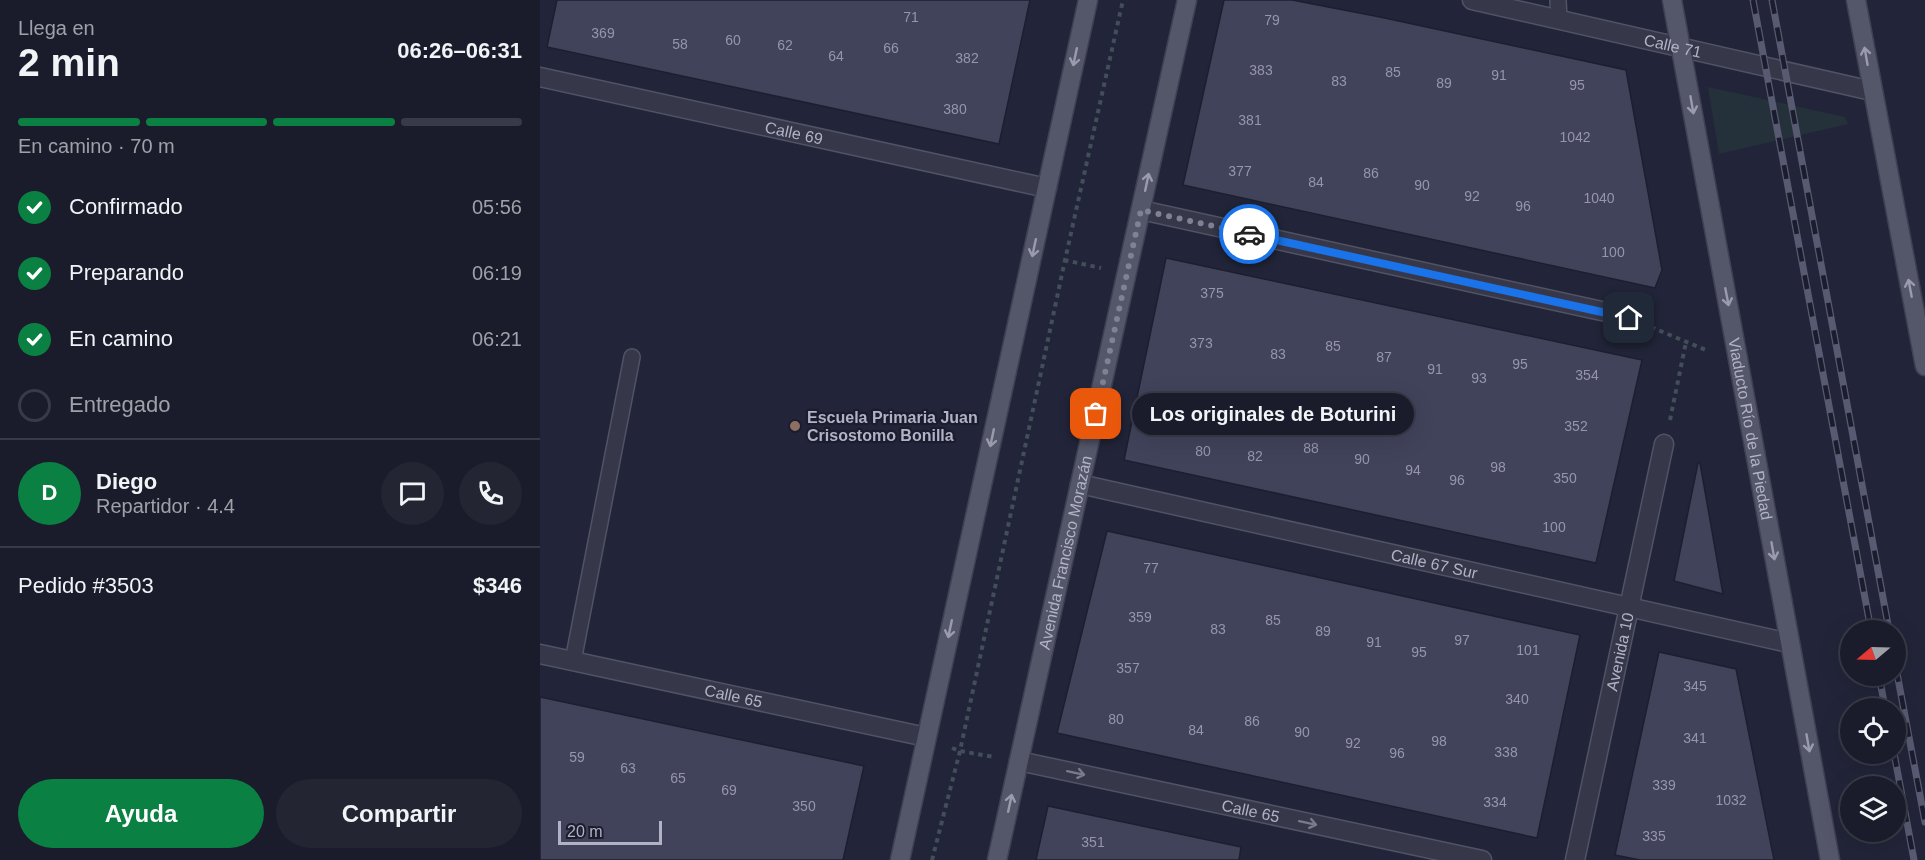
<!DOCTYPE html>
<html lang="es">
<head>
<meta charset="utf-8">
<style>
	:root { --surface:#1a1c2b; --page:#232533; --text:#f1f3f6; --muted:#9fa1a9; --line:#383a47; --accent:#0b8043 }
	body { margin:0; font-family:Arial,sans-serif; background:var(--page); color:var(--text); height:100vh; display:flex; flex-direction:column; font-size:22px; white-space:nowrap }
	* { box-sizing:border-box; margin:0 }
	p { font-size:20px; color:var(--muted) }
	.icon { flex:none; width:33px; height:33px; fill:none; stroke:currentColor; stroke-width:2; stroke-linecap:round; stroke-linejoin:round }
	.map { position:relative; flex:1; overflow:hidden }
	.drawer { display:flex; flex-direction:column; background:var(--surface); width:540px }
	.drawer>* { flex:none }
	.needle { width:39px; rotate:251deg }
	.controls { position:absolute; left:1300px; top:620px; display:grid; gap:12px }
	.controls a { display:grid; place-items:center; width:66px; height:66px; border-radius:50%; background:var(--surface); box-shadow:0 6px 24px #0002,0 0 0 2px var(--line); font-size:30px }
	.scale { position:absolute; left:18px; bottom:15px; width:104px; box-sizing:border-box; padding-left:6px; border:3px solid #b1b2c6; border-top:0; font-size:16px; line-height:21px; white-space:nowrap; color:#b1b2c6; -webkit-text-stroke:4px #1b1d2e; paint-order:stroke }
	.pin { position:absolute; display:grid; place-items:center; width:51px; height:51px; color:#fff; margin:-26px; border-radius:12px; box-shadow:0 3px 9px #0006 }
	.courier { position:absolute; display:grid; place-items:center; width:60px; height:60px; margin:-30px; border:4px solid #1a73e8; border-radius:50%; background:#fff; color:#222; box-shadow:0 2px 8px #0007 }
	.bubble { position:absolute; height:42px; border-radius:21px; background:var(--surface); box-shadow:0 6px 24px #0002,0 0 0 2px var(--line); font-size:20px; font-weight:600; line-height:42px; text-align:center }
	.summary em { font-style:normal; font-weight:600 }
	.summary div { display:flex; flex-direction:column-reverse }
	.summary { display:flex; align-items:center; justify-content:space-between; height:102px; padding:0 18px }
	h1 { font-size:39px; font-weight:600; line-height:45px }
	.bar { display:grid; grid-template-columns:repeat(4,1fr); gap:9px 6px; align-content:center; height:72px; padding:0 18px }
	.bar i { height:8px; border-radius:4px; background:var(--line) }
	.bar .active { background:var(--accent) }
	.bar p { grid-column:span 4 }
	.line { display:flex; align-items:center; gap:15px; padding:0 18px; border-top:2px solid var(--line) }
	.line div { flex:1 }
	.round { display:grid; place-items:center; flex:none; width:63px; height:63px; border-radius:32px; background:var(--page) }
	ol { padding:0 18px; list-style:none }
	li { display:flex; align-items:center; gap:18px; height:66px }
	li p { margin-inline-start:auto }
	li .icon { padding:6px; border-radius:50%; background:var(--accent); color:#fff; stroke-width:4 }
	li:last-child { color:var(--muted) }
	li i { width:33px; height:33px; border:3px solid var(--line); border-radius:50% }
	.primary-button { display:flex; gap:12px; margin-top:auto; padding:12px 18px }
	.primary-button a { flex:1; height:69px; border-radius:36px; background:var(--accent); color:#fff; font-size:24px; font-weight:600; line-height:69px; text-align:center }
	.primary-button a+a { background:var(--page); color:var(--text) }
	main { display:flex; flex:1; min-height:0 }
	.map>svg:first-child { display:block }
</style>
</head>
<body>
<main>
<section class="drawer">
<div class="summary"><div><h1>2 min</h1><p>Llega en</p></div><em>06:26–06:31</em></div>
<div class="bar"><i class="active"></i><i class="active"></i><i class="active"></i><i></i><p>En camino · 70 m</p></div>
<ol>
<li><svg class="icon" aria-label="check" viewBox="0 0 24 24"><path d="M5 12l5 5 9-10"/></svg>Confirmado<p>05:56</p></li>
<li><svg class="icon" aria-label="check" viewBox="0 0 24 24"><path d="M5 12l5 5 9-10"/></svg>Preparando<p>06:19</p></li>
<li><svg class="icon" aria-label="check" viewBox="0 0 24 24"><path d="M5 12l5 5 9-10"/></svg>En camino<p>06:21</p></li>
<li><i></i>Entregado</li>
</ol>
<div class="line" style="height:108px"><b class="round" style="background:var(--accent);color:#fff">D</b><div><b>Diego</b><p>Repartidor · 4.4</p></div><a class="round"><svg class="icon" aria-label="chat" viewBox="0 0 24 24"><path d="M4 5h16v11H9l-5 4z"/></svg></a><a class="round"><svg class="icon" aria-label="phone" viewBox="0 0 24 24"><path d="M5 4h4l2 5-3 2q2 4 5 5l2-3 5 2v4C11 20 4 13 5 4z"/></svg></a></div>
<div class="line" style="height:78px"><div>Pedido #3503</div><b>$346</b></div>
<div class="primary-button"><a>Ayuda</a><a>Compartir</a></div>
</section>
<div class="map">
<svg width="1385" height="860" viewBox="0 0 1385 860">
	<rect width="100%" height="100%" fill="#222539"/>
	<!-- green -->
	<path fill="#24313a" d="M1168 87 1305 117 1308 124 1179 154Z"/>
	<!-- building -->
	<path fill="#41435b" stroke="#1d1f30" stroke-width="1.5" d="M17 0H490L459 144 7 47Z
		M684 0H752L840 17 1086 70 1122 270 1115 288 643 185Z
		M626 258 1102 360 1056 563 584 460Z
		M1158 463H1160L1183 594 1134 581Z
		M567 531 1040 635 997 838 517 733Z
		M1119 652 1196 669 1234 860H1100L1075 855Z
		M0 697 324 766 303 860H0Z
		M508 806 701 847 699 860H496Z"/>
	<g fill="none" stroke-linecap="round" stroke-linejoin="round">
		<defs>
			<path id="service" d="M1018 0 1019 20
				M33 661 92 357"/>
			<g id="minor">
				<path id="s1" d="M932 0 1332 91"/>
				<path id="s2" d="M0 77 507 188"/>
				<path d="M601 210 1089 317"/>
				<path id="s3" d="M540 484 1249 643"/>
				<path id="s4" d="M0 654 386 737"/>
				<path id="s5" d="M479 761 942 860"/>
				<path id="s6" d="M1035 860 1124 444"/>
			</g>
			<g id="primary">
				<path id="s7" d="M1132 0 1290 860"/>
				<path d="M1316 0 1385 366"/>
				<path d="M360 860 548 0"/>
				<path id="s8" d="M457 860 647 0"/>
			</g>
		</defs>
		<!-- service casing -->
		<use href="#service" stroke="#515264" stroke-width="18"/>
		<!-- minor casing -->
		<use href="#minor" stroke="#515264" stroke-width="21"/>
		<!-- primary casing -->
		<use href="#primary" stroke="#3f4153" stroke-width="21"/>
		<!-- path -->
		<path stroke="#424e58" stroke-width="4" stroke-dasharray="4.5 4.5" stroke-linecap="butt" d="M524 260 561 268
			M1111 327 1168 351
			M1130 420 1146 342
			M412 748 420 751 454 757
			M392 860 420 751 525 260 583 0"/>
		<!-- service -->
		<use href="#service" stroke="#36384a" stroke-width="15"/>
		<!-- minor -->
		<use href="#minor" stroke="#36384a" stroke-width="18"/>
		<!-- primary -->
		<use href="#primary" stroke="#54566a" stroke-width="18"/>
		<defs>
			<path id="rail" d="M1213 0 1331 630
				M1232 0 1349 630
				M1356 668 1385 822
				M1339 675 1345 708
				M1354 753 1374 860"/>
		</defs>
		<!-- rail casing -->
		<use href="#rail" stroke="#585a71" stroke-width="7"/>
		<!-- rail -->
		<use href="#rail" stroke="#1b1d2e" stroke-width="4.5" stroke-dasharray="14" stroke-linecap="butt"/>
	</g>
	<!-- one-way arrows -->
	<defs><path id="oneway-shaft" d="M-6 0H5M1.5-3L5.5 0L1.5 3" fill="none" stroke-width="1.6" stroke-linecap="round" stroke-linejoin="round" transform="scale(1.5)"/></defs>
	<g stroke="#9a9baf">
		<use href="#oneway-shaft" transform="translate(1326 56) rotate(-100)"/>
		<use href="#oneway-shaft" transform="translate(535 57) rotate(102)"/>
		<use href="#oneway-shaft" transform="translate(1152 105) rotate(80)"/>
		<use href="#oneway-shaft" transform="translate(607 182) rotate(-78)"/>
		<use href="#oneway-shaft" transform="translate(494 248) rotate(102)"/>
		<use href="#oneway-shaft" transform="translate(1370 288) rotate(-101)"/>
		<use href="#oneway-shaft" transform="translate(1187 297) rotate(79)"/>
		<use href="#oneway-shaft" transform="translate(452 438) rotate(102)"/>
		<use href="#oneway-shaft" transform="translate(1233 551) rotate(80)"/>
		<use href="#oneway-shaft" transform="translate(410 629) rotate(102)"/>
		<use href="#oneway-shaft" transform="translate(1268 743) rotate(80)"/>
		<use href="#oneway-shaft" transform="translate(470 803) rotate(-78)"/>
	</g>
	<g stroke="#7a7b8e">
		<use href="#oneway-shaft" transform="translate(536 773) rotate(12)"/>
		<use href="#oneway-shaft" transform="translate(768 823) rotate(12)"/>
	</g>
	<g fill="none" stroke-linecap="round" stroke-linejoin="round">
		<!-- done -->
		<path stroke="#7f8195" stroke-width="6" stroke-dasharray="0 10.8" d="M556 414 601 210 709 234"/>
		<!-- route -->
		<path stroke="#1a73e8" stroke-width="8" d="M709 234 1089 318"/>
	</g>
	<!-- markers -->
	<circle fill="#8d6e63" stroke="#1b1d2e" stroke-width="2" cx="255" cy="426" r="6"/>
	<g text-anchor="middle" stroke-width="4.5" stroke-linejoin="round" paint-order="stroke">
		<!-- number labels -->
		<g font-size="14" fill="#9596ab">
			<text x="371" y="22">71</text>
			<text x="732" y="25">79</text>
			<text x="63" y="38">369</text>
			<text x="193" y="45">60</text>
			<text x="140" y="49">58</text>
			<text x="245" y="50">62</text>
			<text x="351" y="53">66</text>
			<text x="296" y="61">64</text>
			<text x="427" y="63">382</text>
			<text x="721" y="75">383</text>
			<text x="853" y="77">85</text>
			<text x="959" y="80">91</text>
			<text x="799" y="86">83</text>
			<text x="904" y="88">89</text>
			<text x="1037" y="90">95</text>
			<text x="415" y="114">380</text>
			<text x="710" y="125">381</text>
			<text x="1035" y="142">1042</text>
			<text x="700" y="176">377</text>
			<text x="831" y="178">86</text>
			<text x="776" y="187">84</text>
			<text x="882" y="190">90</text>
			<text x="932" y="201">92</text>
			<text x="1059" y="203">1040</text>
			<text x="983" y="211">96</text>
			<text x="1073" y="257">100</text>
			<text x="672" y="298">375</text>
			<text x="661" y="348">373</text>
			<text x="793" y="351">85</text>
			<text x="738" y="359">83</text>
			<text x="844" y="362">87</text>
			<text x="980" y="369">95</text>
			<text x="895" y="374">91</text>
			<text x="1047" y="380">354</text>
			<text x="939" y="383">93</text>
			<text x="1036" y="431">352</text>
			<text x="771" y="453">88</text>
			<text x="663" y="456">80</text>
			<text x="715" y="461">82</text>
			<text x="822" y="464">90</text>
			<text x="958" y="472">98</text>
			<text x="873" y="475">94</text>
			<text x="1025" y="483">350</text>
			<text x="917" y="485">96</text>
			<text x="1014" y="532">100</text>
			<text x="611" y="573">77</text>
			<text x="600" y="622">359</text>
			<text x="733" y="625">85</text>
			<text x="678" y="634">83</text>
			<text x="783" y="636">89</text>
			<text x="922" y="645">97</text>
			<text x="834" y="647">91</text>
			<text x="988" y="655">101</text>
			<text x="879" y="657">95</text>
			<text x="588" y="673">357</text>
			<text x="1155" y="691">345</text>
			<text x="977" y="704">340</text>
			<text x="576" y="724">80</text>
			<text x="712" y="726">86</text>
			<text x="656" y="735">84</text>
			<text x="762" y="737">90</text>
			<text x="1155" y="743">341</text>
			<text x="899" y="746">98</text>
			<text x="813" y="748">92</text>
			<text x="966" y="757">338</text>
			<text x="857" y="758">96</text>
			<text x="37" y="762">59</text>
			<text x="88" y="773">63</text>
			<text x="138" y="783">65</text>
			<text x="1124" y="790">339</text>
			<text x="189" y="795">69</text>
			<text x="1191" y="805">1032</text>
			<text x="955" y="807">334</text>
			<text x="264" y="811">350</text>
			<text x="1114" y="841">335</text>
			<text x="553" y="847">351</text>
		</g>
		<!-- street labels -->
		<g font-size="16" fill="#b1b2c6" stroke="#1b1d2e">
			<text dy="6" stroke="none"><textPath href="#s1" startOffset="206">Calle 71</textPath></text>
			<text dy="6" stroke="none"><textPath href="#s2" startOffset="260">Calle 69</textPath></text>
			<text dy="6" stroke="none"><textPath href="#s7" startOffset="436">Viaducto Río de la Piedad</textPath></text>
			<text dy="6" stroke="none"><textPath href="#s8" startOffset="315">Avenida Francisco Morazán</textPath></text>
			<text dy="6" stroke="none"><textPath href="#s3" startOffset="363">Calle 67 Sur</textPath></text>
			<text dy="6" stroke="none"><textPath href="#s6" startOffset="213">Avenida 10</textPath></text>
			<text dy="6" stroke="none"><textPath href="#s4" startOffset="198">Calle 65</textPath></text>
			<text dy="6" stroke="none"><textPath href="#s5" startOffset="237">Calle 65</textPath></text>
		</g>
		<!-- poi labels -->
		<g font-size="16" font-weight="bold" fill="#b1b2c6" stroke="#1b1d2e" text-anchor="start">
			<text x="267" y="423">Escuela Primaria Juan<tspan x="267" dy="18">Crisostomo Bonilla</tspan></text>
		</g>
	</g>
</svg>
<div class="controls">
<a><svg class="needle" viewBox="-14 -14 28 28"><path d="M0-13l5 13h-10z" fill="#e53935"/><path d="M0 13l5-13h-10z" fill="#9fa1a9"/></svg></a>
<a><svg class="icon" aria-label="locate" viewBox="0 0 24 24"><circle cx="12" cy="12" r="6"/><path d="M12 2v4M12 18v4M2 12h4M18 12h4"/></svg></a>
<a><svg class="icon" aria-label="layers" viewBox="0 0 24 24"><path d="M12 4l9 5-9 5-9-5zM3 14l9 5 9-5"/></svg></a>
</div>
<div class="scale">20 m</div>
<div class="pin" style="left:556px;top:414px;background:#ea580c"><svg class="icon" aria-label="bag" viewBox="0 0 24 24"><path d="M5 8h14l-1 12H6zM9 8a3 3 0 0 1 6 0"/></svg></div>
<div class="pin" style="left:1089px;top:318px;background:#1f2937"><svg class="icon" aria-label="home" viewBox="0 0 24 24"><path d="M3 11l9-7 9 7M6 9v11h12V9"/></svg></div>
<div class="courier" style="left:709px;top:234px"><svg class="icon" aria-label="car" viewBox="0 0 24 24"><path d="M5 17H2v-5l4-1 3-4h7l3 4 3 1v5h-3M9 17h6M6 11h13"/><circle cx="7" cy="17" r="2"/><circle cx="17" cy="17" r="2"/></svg></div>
<div class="bubble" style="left:592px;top:393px;width:282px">Los originales de Boturini</div>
</div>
</main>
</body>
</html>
